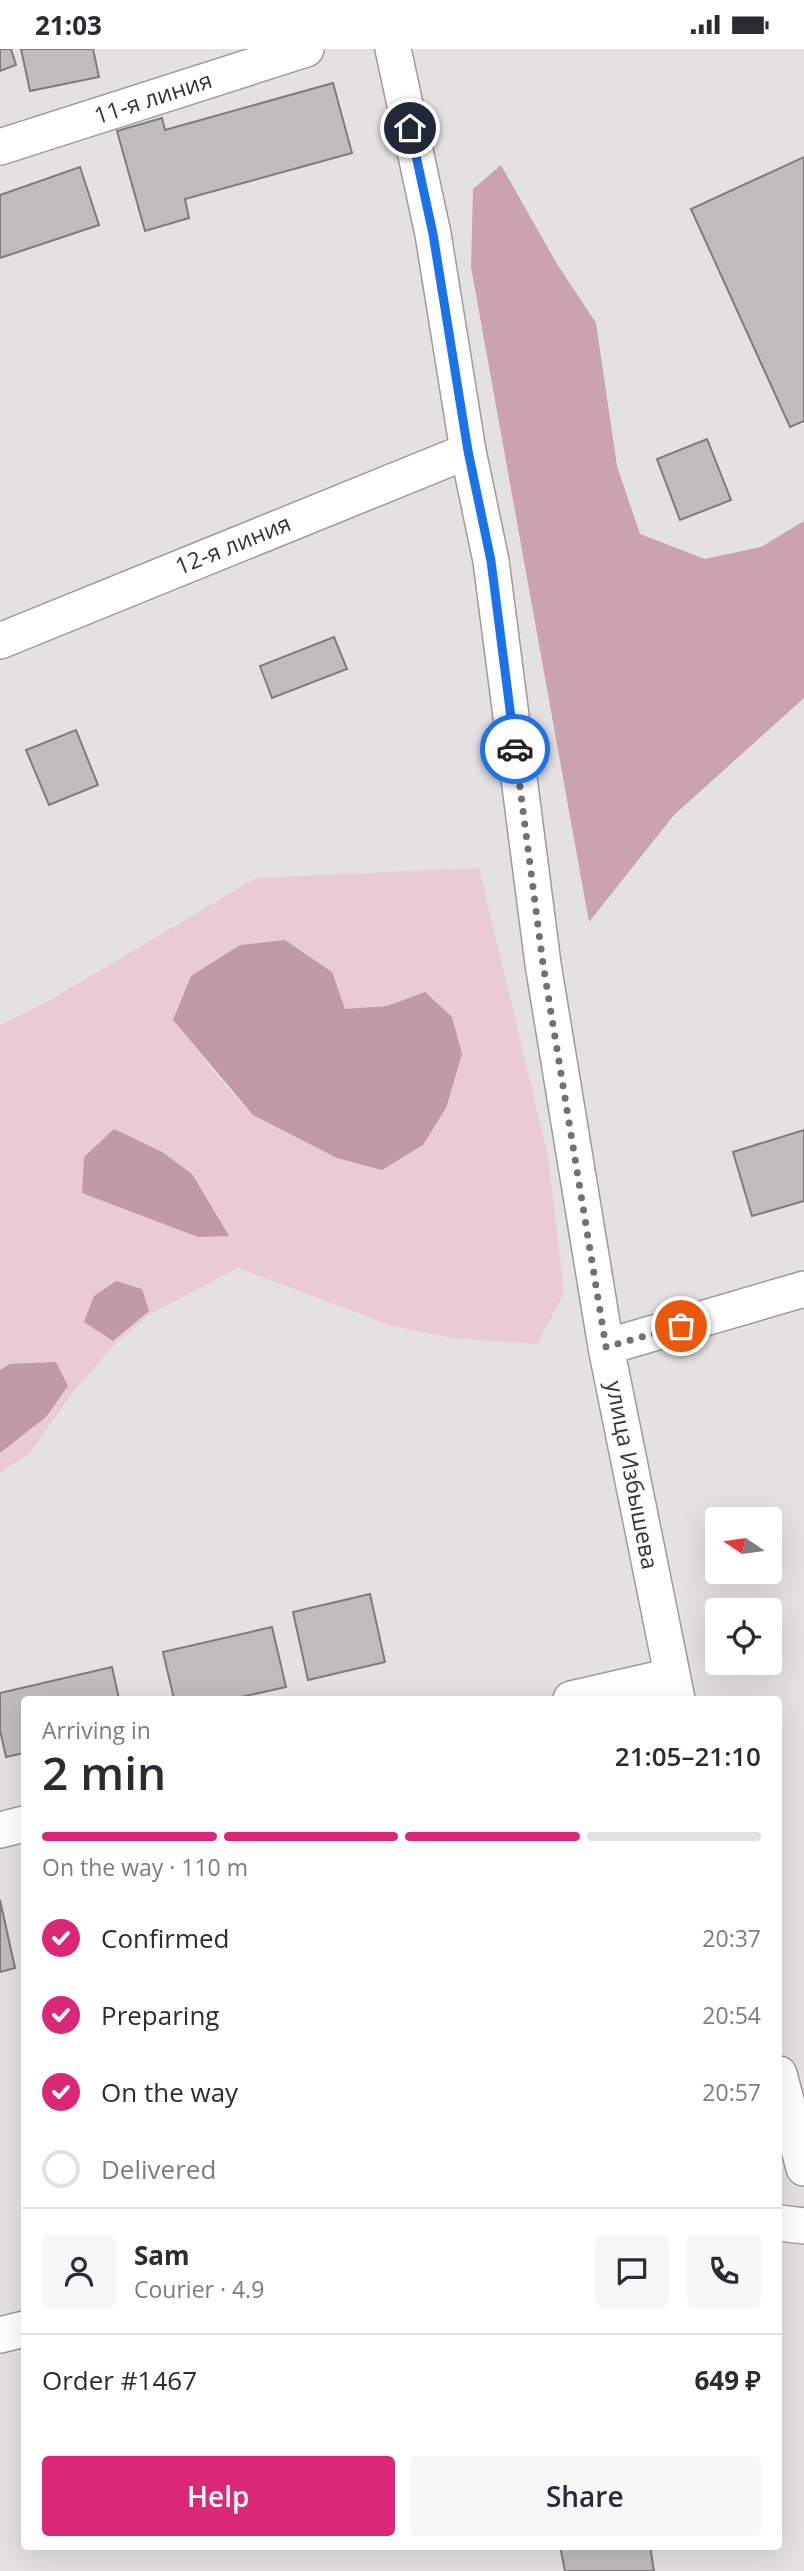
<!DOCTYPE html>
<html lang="en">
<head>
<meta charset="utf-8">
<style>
	:root { --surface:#fff; --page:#f7f7f7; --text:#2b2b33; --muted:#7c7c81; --line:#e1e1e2; --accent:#db2777 }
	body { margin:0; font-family:"Open Sans",sans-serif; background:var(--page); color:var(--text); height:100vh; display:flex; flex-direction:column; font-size:26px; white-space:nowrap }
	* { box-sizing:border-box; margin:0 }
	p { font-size:23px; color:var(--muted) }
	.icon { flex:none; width:38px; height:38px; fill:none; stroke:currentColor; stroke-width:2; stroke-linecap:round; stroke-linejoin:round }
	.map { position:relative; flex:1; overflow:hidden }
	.drawer { position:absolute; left:21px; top:1647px; width:761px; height:854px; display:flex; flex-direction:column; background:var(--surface); border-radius:7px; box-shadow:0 7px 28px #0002 }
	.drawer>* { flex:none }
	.needle { width:46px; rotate:283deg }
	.controls { position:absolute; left:705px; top:1458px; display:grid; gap:14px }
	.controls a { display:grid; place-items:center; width:77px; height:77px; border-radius:7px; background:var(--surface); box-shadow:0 7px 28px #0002; font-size:35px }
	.pin { position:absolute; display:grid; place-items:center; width:60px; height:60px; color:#fff; margin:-30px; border:4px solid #fff; border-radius:50%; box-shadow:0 2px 7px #0007 }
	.courier { position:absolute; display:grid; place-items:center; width:70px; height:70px; margin:-35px; border:5px solid #1a73e8; border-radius:50%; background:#fff; color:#222; box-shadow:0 2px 9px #0007 }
	.overview em { font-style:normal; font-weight:600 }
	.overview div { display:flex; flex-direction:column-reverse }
	.overview { display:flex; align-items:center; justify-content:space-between; height:119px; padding:0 21px }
	h1 { font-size:46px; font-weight:600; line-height:52px }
	.bar { display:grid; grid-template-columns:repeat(4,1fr); gap:10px 7px; align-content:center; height:84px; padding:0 21px }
	.bar i { height:9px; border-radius:5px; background:var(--line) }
	.bar .active { background:var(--accent) }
	.bar p { grid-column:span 4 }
	.line { display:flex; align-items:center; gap:18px; padding:0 21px; border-top:2px solid var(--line) }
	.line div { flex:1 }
	.round { display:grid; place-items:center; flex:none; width:74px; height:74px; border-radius:7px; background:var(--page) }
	ol { padding:0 21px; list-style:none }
	li { display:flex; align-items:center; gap:21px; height:77px }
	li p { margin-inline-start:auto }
	li .icon { padding:7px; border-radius:50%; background:var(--accent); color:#fff; stroke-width:4 }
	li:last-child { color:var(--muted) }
	li i { width:38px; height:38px; border:4px solid var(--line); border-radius:50% }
	.primary-button { display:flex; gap:14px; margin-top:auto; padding:14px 21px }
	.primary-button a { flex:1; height:80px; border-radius:7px; background:var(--accent); color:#fff; font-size:28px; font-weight:600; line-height:80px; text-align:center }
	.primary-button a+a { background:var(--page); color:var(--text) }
	.status { display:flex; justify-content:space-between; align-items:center; height:49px; padding:0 35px; background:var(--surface); direction:ltr }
	.status svg { height:19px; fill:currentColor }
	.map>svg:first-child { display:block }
</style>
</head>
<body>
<div class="status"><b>21:03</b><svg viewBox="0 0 49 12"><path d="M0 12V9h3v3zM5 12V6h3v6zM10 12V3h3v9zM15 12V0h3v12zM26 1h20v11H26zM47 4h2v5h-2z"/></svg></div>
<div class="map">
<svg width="804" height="2522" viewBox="0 0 804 2522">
	<rect width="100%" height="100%" fill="#e4e1e2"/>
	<!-- green -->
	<path fill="#eacad4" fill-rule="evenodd" d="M479 819 548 1107 564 1244 537 1295 454 1289 392 1277 238 1219 152 1264 116 1294 75 1340 30 1404 0 1424V1404L46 1368 10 1315 0 1321V976L47 953 256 829ZM285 891 332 923 345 961 387 957 425 943 446 1059 423 1095 382 1121 253 1066 218 1028 174 971 240 896Z"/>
	<!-- forest -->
	<path fill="#caa3af" d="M501 116 557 215 596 274 617 417 640 485 705 510 761 498 804 472V649L674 766 589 873 471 218 473 140Z"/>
	<!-- water -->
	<path fill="#c09aa6" d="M285 891 332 923 345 960 387 957 425 943 452 968 462 1005 446 1059 423 1096 382 1121 337 1109 253 1066 173 971 191 927 240 896Z
		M114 1080 162 1103 192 1125 229 1187 198 1188 82 1144 84 1108Z
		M116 1232 142 1240 149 1262 113 1292 84 1273 94 1247Z
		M56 1313 68 1337 46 1368 0 1404V1321L10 1315Z"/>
	<!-- building -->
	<path fill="#bfbcbd" stroke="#7f7c7c" stroke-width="2" d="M0 0H11L16 16 0 22Z
		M21 0H93L99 28 30 42Z
		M333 34 352 104 185 150 189 169 145 182 117 82 162 69 165 81Z
		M804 108V372L790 378 691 160Z
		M80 118 99 176 0 209V146Z
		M707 390 731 451 680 471 657 410Z
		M334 588 347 620 272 649 260 617Z
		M76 681 98 736 49 756 26 701Z
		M804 1081V1152L752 1167 733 1103Z
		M370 1545 385 1613 308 1631 293 1563Z
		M272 1578 286 1638 232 1650H174L163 1603Z
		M112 1618 119 1650H24V1704L6 1708 0 1681V1644Z
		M0 1851 15 1919 0 1923Z
		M560 2497H650L654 2522H565Z"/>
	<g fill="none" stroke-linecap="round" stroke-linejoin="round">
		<defs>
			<path id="minor" d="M393 0 433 185 468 402 491 512 543 915 606 1298 677 1650
				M0 98 306 0
				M0 592 468 402
				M606 1298 804 1240
				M571 1650 671 1627
				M0 1781 24 1775
				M779 2025 804 2119
				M779 2174 804 2177
				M0 2286 24 2280"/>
		</defs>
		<!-- minor casing -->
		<use href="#minor" stroke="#9d9a9b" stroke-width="38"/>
		<!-- minor -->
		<use href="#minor" stroke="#fff" stroke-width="35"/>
	</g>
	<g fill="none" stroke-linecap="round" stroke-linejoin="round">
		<!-- done -->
		<path stroke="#727071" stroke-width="7" stroke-dasharray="0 12.6" d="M515 700 543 915 606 1298 681 1277"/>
		<!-- route -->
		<path stroke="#1a73e8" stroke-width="9" d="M410 79 433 185 468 402 491 512 515 700"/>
	</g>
	<g text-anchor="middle" stroke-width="6" stroke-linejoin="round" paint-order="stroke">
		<!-- street labels -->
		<g font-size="23" fill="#353334" stroke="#fff">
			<text transform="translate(153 49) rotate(-18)" y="8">11-я линия</text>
			<text transform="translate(233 496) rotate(-22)" y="8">12-я линия</text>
			<text transform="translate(632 1426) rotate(79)" y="8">улица Избышева</text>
		</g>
	</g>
</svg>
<div class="controls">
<a><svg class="needle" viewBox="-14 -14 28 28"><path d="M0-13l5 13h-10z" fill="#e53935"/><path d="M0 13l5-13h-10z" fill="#7c7c81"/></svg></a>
<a><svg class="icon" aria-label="locate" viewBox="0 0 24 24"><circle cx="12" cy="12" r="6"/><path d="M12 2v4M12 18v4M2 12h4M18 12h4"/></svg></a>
</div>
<div class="pin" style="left:681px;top:1277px;background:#ea580c"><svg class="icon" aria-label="bag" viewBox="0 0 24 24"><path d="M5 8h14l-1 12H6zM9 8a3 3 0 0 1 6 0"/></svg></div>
<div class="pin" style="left:410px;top:79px;background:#1f2937"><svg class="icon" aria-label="home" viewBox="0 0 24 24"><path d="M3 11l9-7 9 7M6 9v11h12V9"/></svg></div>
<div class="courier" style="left:515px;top:700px"><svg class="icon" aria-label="car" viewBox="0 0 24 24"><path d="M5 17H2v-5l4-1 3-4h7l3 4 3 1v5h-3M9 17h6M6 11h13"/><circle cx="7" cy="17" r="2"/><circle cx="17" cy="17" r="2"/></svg></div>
<section class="drawer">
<div class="overview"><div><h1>2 min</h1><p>Arriving in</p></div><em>21:05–21:10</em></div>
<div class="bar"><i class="active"></i><i class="active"></i><i class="active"></i><i></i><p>On the way · 110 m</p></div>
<ol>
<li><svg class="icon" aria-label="check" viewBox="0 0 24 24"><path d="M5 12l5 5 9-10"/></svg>Confirmed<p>20:37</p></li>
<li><svg class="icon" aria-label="check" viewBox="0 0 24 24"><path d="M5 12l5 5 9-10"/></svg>Preparing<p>20:54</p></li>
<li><svg class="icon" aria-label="check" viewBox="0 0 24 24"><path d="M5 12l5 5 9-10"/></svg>On the way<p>20:57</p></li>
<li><i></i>Delivered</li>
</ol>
<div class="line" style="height:126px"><a class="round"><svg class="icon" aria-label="person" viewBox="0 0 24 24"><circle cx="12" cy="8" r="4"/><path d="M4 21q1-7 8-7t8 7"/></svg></a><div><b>Sam</b><p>Courier · 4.9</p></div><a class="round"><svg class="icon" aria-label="chat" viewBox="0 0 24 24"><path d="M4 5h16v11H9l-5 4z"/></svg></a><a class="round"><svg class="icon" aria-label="phone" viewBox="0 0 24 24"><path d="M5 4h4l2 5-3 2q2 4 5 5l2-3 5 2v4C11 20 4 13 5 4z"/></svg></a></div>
<div class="line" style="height:91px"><div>Order #1467</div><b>649 ₽</b></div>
<div class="primary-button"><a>Help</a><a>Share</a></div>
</section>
</div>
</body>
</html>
